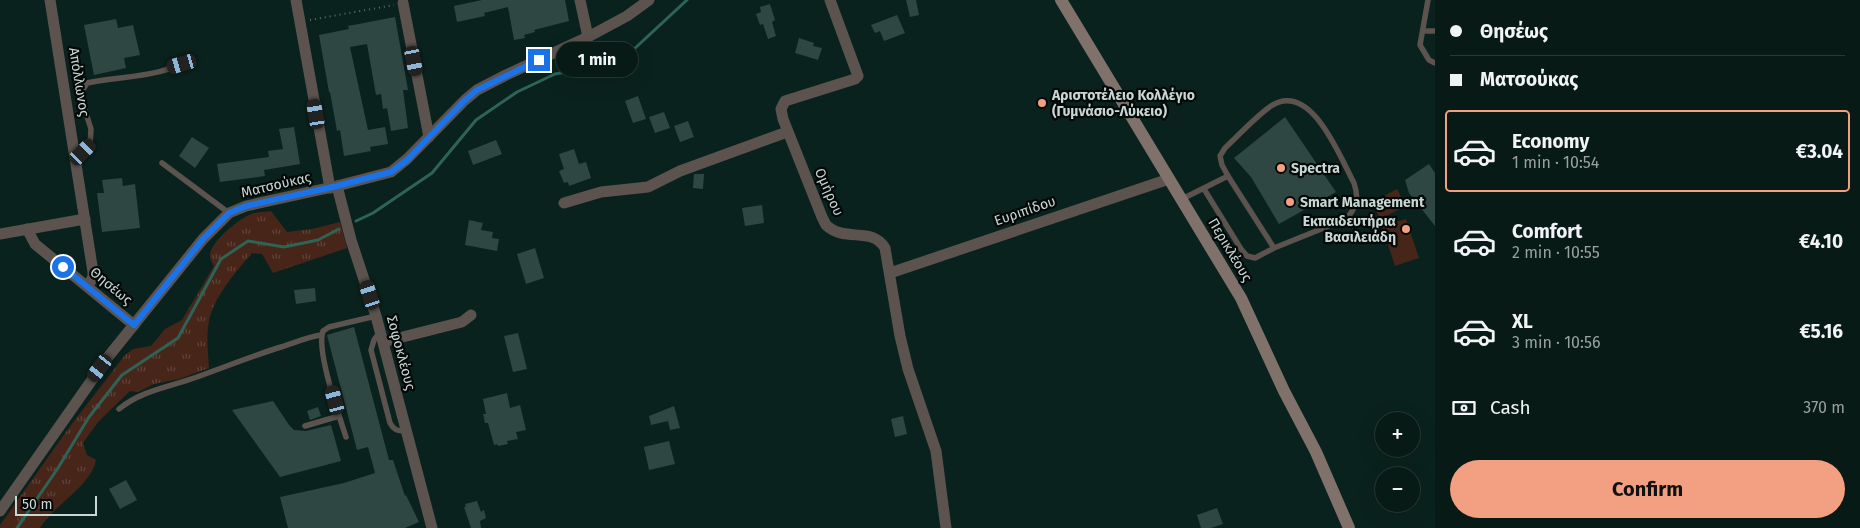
<!DOCTYPE html>
<html lang="en">
<head>
<meta charset="utf-8">
<style>
  body { margin:0; font-family:"Fira Sans",sans-serif; background:#11231f; color:#f1f3f6; height:100vh; display:flex; flex-direction:column; font-size:19px; white-space:nowrap }
  * { box-sizing:border-box; margin:0 }
  p { font-size:16px; color:#98a1a1 }
  .icon { flex:none; width:28px; height:28px; fill:none; stroke:currentColor; stroke-width:2; stroke-linecap:round; stroke-linejoin:round }
  .map { position:relative; flex:1; overflow:hidden }
  .sheet { display:flex; flex-direction:column; background:#081a16; width:425px }
  .sheet>* { flex:none }
  .hud { display:grid; align-content:center; height:110px; padding:0 15px; background:#081a16 }
  .fabs { position:absolute; left:1375px; top:412px; display:grid; gap:10px }
  .fabs a { display:grid; place-items:center; width:45px; height:45px; border-radius:50%; background:#081a16; box-shadow:0 5px 20px #0002,0 0 0 1px #293835; font-size:25px }
  .scale { position:absolute; left:15px; bottom:12px; width:82px; box-sizing:border-box; padding-left:5px; border:2px solid #c9d7d3; border-top:0; font-size:14px; line-height:18px; white-space:nowrap; color:#c9d7d3; -webkit-text-stroke:4px #020908; paint-order:stroke }
  .end { position:absolute; width:22px; height:22px; margin:-11px; border:6px solid #1a73e8; background:#fff; box-shadow:0 0 0 2px #fff }
  .from { border-radius:50% }
  .bubble { position:absolute; height:35px; border-radius:18px; background:#081a16; box-shadow:0 5px 20px #0002,0 0 0 1px #293835; font-size:16px; font-weight:700; line-height:35px; text-align:center }
  .car { position:absolute; width:15px; height:30px; margin:-15px -8px; border-radius:6px; box-shadow:0 0 4px 1px #0007; background:linear-gradient(#222 24%,#8ab4d8 0 40%,#222 0 76%,#8ab4d8 0 86%,#222 0) }
  .hud b { display:flex; align-items:center; gap:18px; height:48px; font-size:19px }
  .hud b+b { border-top:1px solid #293835 }
  .hud i { width:12px; height:12px; background:#f1f3f6 }
  ul { padding:0; list-style:none }
  li { display:flex; align-items:center; gap:15px; height:82px; margin:0 10px 8px; padding:0 5px; border:2px solid transparent; border-radius:5px }
  li div { flex:1 }
  li b { display:block; font-size:19px }
  li em { font-style:normal; font-weight:700 }
  li.on { border-color:#f3a082 }
  li>.icon { width:45px; height:45px; stroke-width:1.5 }
  .pay { display:flex; align-items:center; gap:12px; height:55px; padding:0 15px; font-size:19px }
  .pay p { margin-inline-start:auto }
  .button { display:flex; gap:10px; margin-top:auto; padding:10px 15px }
  .button a { flex:1; height:58px; border-radius:30px; background:#f3a082; color:#111; font-size:20px; font-weight:700; line-height:58px; text-align:center }
  main { display:flex; flex:1; min-height:0 }
  .map>svg:first-child { display:block }
  .grass { fill:url(#grass-tufts) }
  .pitch { fill:#472519 }
  .lines { fill:none; stroke-linecap:round; stroke-linejoin:round }
  .stream { stroke:#2e6358; stroke-width:3 }
  .building { fill:#2e4742 }
  .path { stroke:#5b6f6a; stroke-width:2; stroke-dasharray:1 4; stroke-linecap:butt }
  .lane { stroke:#5c534f; stroke-width:5.5 }
  .street { stroke:#5c534f; stroke-width:11 }
  .secondary { stroke:#80716b; stroke-width:12 }
  .route { stroke:#1a73e8; stroke-width:6 }
  .poi-dot { fill:#f3a082; stroke:#020908; stroke-width:2 }
  .labels { text-anchor:middle; dominant-baseline:central; stroke-width:4.5; stroke-linejoin:round; paint-order:stroke }
  .street-label { font-size:14px; fill:#c9d7d3; stroke:#020908 }
  .poi-label { font-size:14px; font-weight:bold; fill:#c9d7d3; stroke:#020908; text-anchor:start }
</style>
</head>
<body>
<main>
<div class="map">
<svg width="1435" height="528" viewBox="0 0 1435 528">
  <defs>
    <pattern id="grass-tufts" width="24" height="20" patternUnits="userSpaceOnUse" patternTransform="scale(1.25)"><rect width="24" height="20" fill="#472519"/><path d="M3 7l-1-3M5 7V3M7 7l1-3M15 17l-1-3M17 17v-4M19 17l1-3" fill="none" stroke="#60443a"/></pattern>
  </defs>
  <rect width="100%" height="100%" fill="#0a221d"/>
  <path class="grass" d="M 271,211 L 287,232 L 312,229 L 340,222 L 347,248 L 273,273 L 262,254 L 252,253 C 236,272 214,296 209,321 C 206,336 208,353 209,368 L 179,379 L 154,384 L 138,392 L 130,391 L 98,422 L 83,443 L 87,455 L 96,460 C 91,486 55,504 40,528 L 0,528 L 0,525 L 68,429 L 125,355 L 133,349 L 151,346 L 165,329 L 182,320 L 214,266 C 212,263 210,259 210,255 C 211,241 239,219 251,214 C 257,212 265,212 271,211 Z"/>
  <g class="pitch">
    <polygon points="1397,189 1406,206 1380,219 1372,202"/>
    <polygon points="1406,219 1419,258 1395,266 1382,226"/>
  </g>
  <g class="lines">
    <g class="stream">
      <polyline points="356,221 373,213 432,173 476,120 517,92 555,74 619,63 687,0"/>
      <polyline points="17,528 58,468 89,417 122,375 178,338 221,259 248,241 284,247 318,240 339,229"/>
    </g>
  </g>
  <g class="building">
    <polygon points="482,0 565,0 569,21 534,30 535,32 524,35 525,38 514,40 508,7 484,13 485,16 457,22 454,6"/>
    <polygon points="906,0 916,0 919,15 910,17"/>
    <polygon points="770,4 775,20 772,22 776,36 768,39 763,24 760,25 756,14 761,12 760,7"/>
    <polygon points="897,15 905,33 884,41 880,31 875,33 871,25"/>
    <polygon points="395,17 408,90 403,90 408,128 391,131 387,108 383,109 381,94 376,95 367,44 350,47 368,130 385,127 388,144 370,147 371,151 344,156 340,130 337,131 330,92 329,92 319,35 349,29 348,26"/>
    <polygon points="116,19 118,28 133,25 140,55 124,58 126,68 94,75 84,25"/>
    <polygon points="799,38 814,43 813,46 822,48 818,60 795,53"/>
    <polygon points="638,96 646,119 633,123 625,101"/>
    <polygon points="664,112 670,128 655,133 649,117"/>
    <polygon points="1285,117 1336,192 1279,224 1251,177 1234,158"/>
    <polygon points="688,121 694,137 680,142 674,126"/>
    <polygon points="294,127 300,164 264,170 265,176 220,182 217,164 269,157 268,151 283,149 279,129"/>
    <polygon points="192,137 209,148 195,168 179,156"/>
    <polygon points="496,140 502,154 473,165 468,151"/>
    <polygon points="574,149 579,164 586,162 591,178 569,186 568,182 564,183 559,171 564,169 559,154"/>
    <polygon points="1429,164 1435,173 1435,226 1409,193 1405,180"/>
    <polygon points="694,174 704,174 703,189 693,188"/>
    <polygon points="122,178 123,186 135,184 140,228 102,232 97,193 104,193 102,180"/>
    <polygon points="762,205 764,223 745,226 742,208"/>
    <polygon points="469,220 483,223 481,230 493,232 492,238 499,239 497,251 465,245"/>
    <polygon points="535,248 544,278 526,284 517,254"/>
    <polygon points="315,288 316,301 296,304 294,290"/>
    <polygon points="354,327 389,460 393,460 405,496 406,495 419,522 405,528 288,528 280,497 344,483 375,473 368,447 357,450 327,335"/>
    <polygon points="518,333 527,369 513,372 504,336"/>
    <polygon points="507,393 510,408 520,405 526,430 516,432 518,439 507,441 508,444 498,446 497,444 494,445 488,423 485,423 483,414 486,414 483,399"/>
    <polygon points="273,401 289,425 294,430 306,431 331,425 341,461 280,477 232,410"/>
    <polygon points="674,406 680,428 670,430 668,421 651,425 649,416"/>
    <polygon points="318,407 321,416 310,420 307,411"/>
    <polygon points="903,416 907,434 895,437 891,419"/>
    <polygon points="669,441 675,464 649,470 644,447"/>
    <polygon points="126,480 137,500 120,509 109,489"/>
    <polygon points="477,501 481,512 484,510 486,518 480,521 481,528 471,528 464,507 466,507 465,504"/>
    <polygon points="1217,508 1223,524 1211,528 1201,528 1197,515"/>
  </g>
  <g class="lines">
    <polyline class="path" points="310,20 394,5"/>
    <g class="lane">
      <polyline points="1428,0 1420,45 1429,60 1435,63"/>
      <polyline points="1423,31 1435,31"/>
      <path d="M 76,159 L 90,145 L 91,129 L 84,107 L 82,91 L 87,83 C 116,76 169,78 189,57"/>
      <polyline points="162,163 229,213"/>
      <path d="M 1204,189 L 1241,249 L 1247,256 L 1255,258 L 1274,248 L 1346,219 C 1357,207 1359,198 1354,183 C 1340,157 1311,80 1271,106 C 1256,116 1239,135 1225,148 L 1220,156 L 1222,165 L 1228,176 L 1274,248"/>
      <polyline points="1182,199 1228,176"/>
      <path d="M 380,332 L 374,340 L 371,350 L 390,423 C 394,430 397,431 406,431"/>
      <path d="M 119,409 C 142,390 170,387 197,377 C 225,367 252,356 281,347 C 294,343 307,337 321,335"/>
      <polyline points="305,426 339,416"/>
      <path d="M 346,437 C 339,415 316,351 323,331 L 329,327 L 376,316"/>
    </g>
    <g class="street">
      <polyline points="50,0 93,272 93,277 88,286"/>
      <polyline points="296,0 330,188"/>
      <polyline points="580,0 588,37"/>
      <path d="M 830,0 L 858,76 L 855,79 L 785,101 L 781,109 L 783,119 L 822,217 L 826,225 C 845,243 872,226 885,248 L 900,336 L 908,369 L 936,451 L 946,528"/>
      <polyline points="403,3 429,137"/>
      <polyline points="337,186 351,240 376,316 432,528"/>
      <polyline points="564,203 601,192 648,187 680,171 787,132"/>
      <polyline points="27,229 35,244 134,325"/>
      <polyline points="0,234 85,219"/>
      <polyline points="890,273 1169,179"/>
      <polyline points="383,342 462,322 471,315"/>
      <polyline points="0,511 108,357 203,239 229,213 246,206 337,186 391,172 407,159 465,100 477,90 506,75 588,37 627,16 649,0"/>
    </g>
    <polyline class="secondary" points="1061,0 1241,298 1284,391 1316,452 1349,528"/>
  </g>
  <g class="lines">
    <polyline class="route" points="63,267 134,325 203,239 229,213 246,206 337,186 391,172 407,160 465,100 477,90 539,60"/>
  </g>
  <g class="poi-dot">
    <circle cx="1042" cy="103" r="5"/>
    <circle cx="1281" cy="168" r="5"/>
    <circle cx="1290" cy="202" r="5"/>
    <circle cx="1406" cy="229" r="5"/>
  </g>
  <g class="labels">
    <g class="street-label">
      <text transform="translate(79 82) rotate(81)">Απόλλωνος</text>
      <text transform="translate(276 185) rotate(-13)">Ματσούκας</text>
      <text transform="translate(829 192) rotate(66)">Ομήρου</text>
      <text transform="translate(1025 211) rotate(-19)">Ευριπίδου</text>
      <text transform="translate(1230 250) rotate(59)">Περικλέους</text>
      <text transform="translate(111 286) rotate(40)">Θησέως</text>
      <text transform="translate(401 353) rotate(75)">Σοφοκλέους</text>
    </g>
    <g class="poi-label">
      <text x="1052" y="95">Αριστοτέλειο Κολλέγιο<tspan x="1052" dy="16">(Γυμνάσιο-Λύκειο)</tspan></text>
      <text x="1291" y="168">Spectra</text>
      <text x="1300" y="202">Smart Management</text>
      <text x="1396" y="221" text-anchor="end">Εκπαιδευτήρια<tspan x="1396" dy="16">Βασιλειάδη</tspan></text>
    </g>
  </g>
</svg>
<div class="fabs">
<a>+</a>
<a>−</a>
</div>
<div class="scale">50 m</div>
<i class="end from" style="left:63px;top:267px"></i>
<i class="end" style="left:539px;top:60px"></i>
<div class="bubble" style="left:556px;top:42px;width:82px">1 min</div>
<i class="car" style="left:414px;top:61px;rotate:169deg"></i>
<i class="car" style="left:182px;top:64px;rotate:254deg"></i>
<i class="car" style="left:316px;top:114px;rotate:350deg"></i>
<i class="car" style="left:83px;top:152px;rotate:45deg"></i>
<i class="car" style="left:370px;top:295px;rotate:342deg"></i>
<i class="car" style="left:100px;top:368px;rotate:217deg"></i>
<i class="car" style="left:335px;top:400px;rotate:345deg"></i>
</div>
<section class="sheet">
<div class="hud">
<b><i class="from"></i>Θησέως</b>
<b><i></i>Ματσούκας</b>
</div>
<ul>
<li class="on"><svg class="icon" aria-label="car" viewBox="0 0 24 24"><path d="M5 17H2v-5l4-1 3-4h7l3 4 3 1v5h-3M9 17h6M6 11h13"/><circle cx="7" cy="17" r="2"/><circle cx="17" cy="17" r="2"/></svg><div><b>Economy</b><p>1 min · 10:54</p></div><em>€3.04</em></li>
<li><svg class="icon" aria-label="car" viewBox="0 0 24 24"><path d="M5 17H2v-5l4-1 3-4h7l3 4 3 1v5h-3M9 17h6M6 11h13"/><circle cx="7" cy="17" r="2"/><circle cx="17" cy="17" r="2"/></svg><div><b>Comfort</b><p>2 min · 10:55</p></div><em>€4.10</em></li>
<li><svg class="icon" aria-label="car" viewBox="0 0 24 24"><path d="M5 17H2v-5l4-1 3-4h7l3 4 3 1v5h-3M9 17h6M6 11h13"/><circle cx="7" cy="17" r="2"/><circle cx="17" cy="17" r="2"/></svg><div><b>XL</b><p>3 min · 10:56</p></div><em>€5.16</em></li>
</ul>
<div class="pay"><svg class="icon" aria-label="cash" viewBox="0 0 24 24"><path d="M3 7h18v10H3z"/><circle cx="12" cy="12" r="2"/></svg>Cash<p>370 m</p></div>
<div class="button"><a>Confirm</a></div>
</section>
</main>
</body>
</html>
